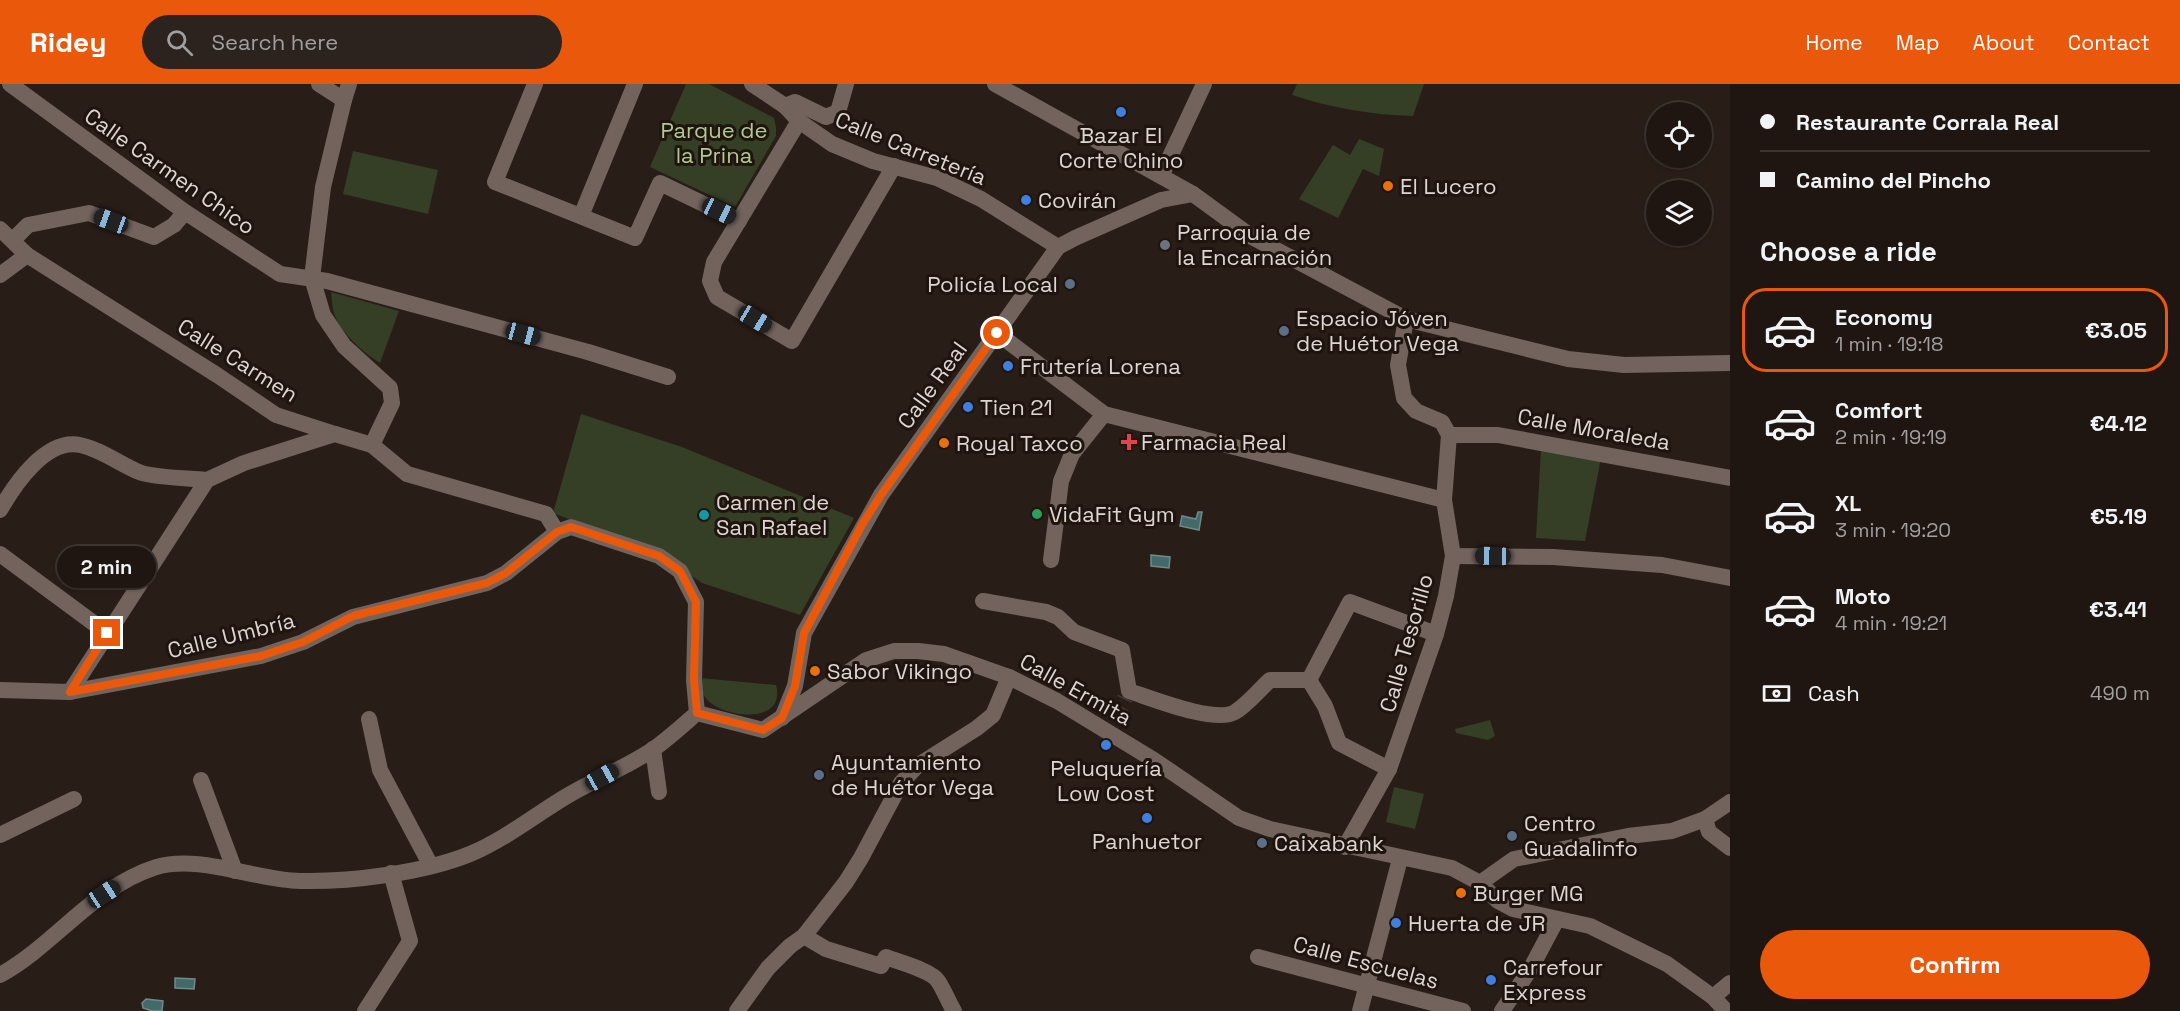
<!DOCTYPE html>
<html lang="en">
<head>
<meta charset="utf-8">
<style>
  body { margin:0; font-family:"Space Grotesk",sans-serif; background:#2c231f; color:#f1f3f6; height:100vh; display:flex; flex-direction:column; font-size:22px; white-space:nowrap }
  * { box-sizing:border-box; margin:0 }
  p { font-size:20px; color:#a19f9f }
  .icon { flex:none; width:33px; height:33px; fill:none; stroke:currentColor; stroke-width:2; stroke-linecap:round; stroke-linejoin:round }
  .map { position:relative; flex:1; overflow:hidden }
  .side { display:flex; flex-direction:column; background:#1f1611; width:450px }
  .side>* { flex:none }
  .banner { display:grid; align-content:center; height:132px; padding:0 30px; background:#1f1611 }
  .buttons { position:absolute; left:1646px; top:18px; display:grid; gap:12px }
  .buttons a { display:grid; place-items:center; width:66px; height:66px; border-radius:50%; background:#1f1611; box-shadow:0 2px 4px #0004,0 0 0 2px #3c3531; font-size:30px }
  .end { position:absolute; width:27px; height:27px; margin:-14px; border:8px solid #ea580c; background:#fff; box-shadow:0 0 0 3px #fff }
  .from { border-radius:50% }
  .bubble { position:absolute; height:42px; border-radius:21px; background:#1f1611; box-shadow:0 2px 4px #0004,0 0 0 2px #3c3531; font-size:20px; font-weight:600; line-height:42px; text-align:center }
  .car { position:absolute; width:18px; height:36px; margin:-18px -9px; border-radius:8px; box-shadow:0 0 4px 2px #0007; background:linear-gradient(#222 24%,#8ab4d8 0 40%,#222 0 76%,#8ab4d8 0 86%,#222 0) }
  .banner b { display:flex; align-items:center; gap:21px; height:57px; font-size:22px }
  .banner b+b { border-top:2px solid #3c3531 }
  .banner i { width:15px; height:15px; background:#f1f3f6 }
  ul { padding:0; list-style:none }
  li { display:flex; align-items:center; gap:18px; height:84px; margin:0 12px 9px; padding:0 18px; border:3px solid transparent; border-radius:24px }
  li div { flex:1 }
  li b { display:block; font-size:22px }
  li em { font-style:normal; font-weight:600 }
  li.selected { border-color:#ea580c }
  li>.icon { width:54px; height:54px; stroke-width:1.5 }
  h2 { padding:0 30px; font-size:27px; line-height:72px }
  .pay { display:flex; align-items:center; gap:15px; height:66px; padding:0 30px; font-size:22px }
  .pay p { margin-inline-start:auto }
  .button { display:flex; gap:12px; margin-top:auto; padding:12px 30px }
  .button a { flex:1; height:69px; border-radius:36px; background:#ea580c; color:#fff; font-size:24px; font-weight:600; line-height:69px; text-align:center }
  header { display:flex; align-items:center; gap:36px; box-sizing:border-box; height:84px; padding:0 30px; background:#ea580c; color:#fff }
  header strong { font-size:28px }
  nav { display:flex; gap:33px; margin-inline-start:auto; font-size:21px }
  .search { width:420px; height:54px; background:#2c231f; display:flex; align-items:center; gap:15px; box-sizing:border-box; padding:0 21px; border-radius:33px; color:#a19f9f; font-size:22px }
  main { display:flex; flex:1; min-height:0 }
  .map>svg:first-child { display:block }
  .green { fill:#343f26 }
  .water { fill:#426a6a; stroke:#718a89; stroke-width:1.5 }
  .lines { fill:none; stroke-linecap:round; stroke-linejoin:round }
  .minor-tunnel { stroke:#443933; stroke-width:16; stroke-dasharray:16 8; stroke-linecap:butt }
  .minor { stroke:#72645d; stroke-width:16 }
  .tertiary { stroke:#72645d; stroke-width:16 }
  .route { stroke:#ea580c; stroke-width:8 }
  .shop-dot { fill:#3f7fe0; stroke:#1f140e; stroke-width:2 }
  .food-dot { fill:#e8710a; stroke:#1f140e; stroke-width:2 }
  .worship-dot { fill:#6b7280; stroke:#1f140e; stroke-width:2 }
  .service-dot { fill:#5c6f8a; stroke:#1f140e; stroke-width:2 }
  .health-dot { fill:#e0444e; stroke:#1f140e; stroke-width:2 }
  .leisure-dot { fill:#2e9e5b; stroke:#1f140e; stroke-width:2 }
  .culture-dot { fill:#0f9aa8; stroke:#1f140e; stroke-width:2 }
  .labels { text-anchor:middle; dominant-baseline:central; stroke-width:6; stroke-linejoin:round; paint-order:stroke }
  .park-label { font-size:22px; fill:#b0c995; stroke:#1f140e }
  .poi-label { font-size:22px; fill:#ded6d2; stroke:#1f140e; text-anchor:start }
  .street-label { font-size:22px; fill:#ded6d2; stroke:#1f140e }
</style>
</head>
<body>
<header>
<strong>Ridey</strong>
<div class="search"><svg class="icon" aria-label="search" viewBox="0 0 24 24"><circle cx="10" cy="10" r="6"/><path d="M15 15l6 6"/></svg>Search here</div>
<nav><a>Home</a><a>Map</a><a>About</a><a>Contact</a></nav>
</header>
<main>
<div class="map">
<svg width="1730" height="927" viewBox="0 0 1730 927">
  <rect width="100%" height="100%" fill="#291d17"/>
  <g class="green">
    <polygon points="686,0 709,0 774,34 776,43 776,52 735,123 650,83"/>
    <path d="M 1297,0 L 1424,0 L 1413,32 C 1372,31 1331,24 1292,11 Z"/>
    <polygon points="1359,55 1384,65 1379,92 1363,85 1338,134 1299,115 1333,61 1350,71"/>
    <polygon points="353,67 438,86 428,130 343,110"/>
    <path d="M 331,208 L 399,227 L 380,279 C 364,269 342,250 335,232 C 332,225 332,215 331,208 Z"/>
    <polygon points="581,330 682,363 854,434 800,531 702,499 661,471 553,429"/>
    <polygon points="1541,365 1601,374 1585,457 1536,454"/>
    <path d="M 700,594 L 776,601 C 787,643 719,634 705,613 C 701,608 701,601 700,594 Z"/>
    <polygon points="1490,636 1495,652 1488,656 1456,649 1455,645"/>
    <polygon points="1394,703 1424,710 1415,745 1386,738"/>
  </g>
  <g class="water">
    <polygon points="1198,428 1202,428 1199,446 1180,442 1182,432 1196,435"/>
    <polygon points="1151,471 1170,473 1169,484 1151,482"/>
    <polygon points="175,894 195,895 194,905 175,904"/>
    <polygon points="146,915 163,917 162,927 152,927 143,924 142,919"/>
  </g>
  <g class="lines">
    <polyline class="minor-tunnel" points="1114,637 1125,614"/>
    <g class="minor">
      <polyline points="10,0 185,128 280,190 327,197 588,268 668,293"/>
      <polyline points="319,0 344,16"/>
      <polyline points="535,0 495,98 635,154 660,99 739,137"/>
      <polyline points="785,22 795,18 826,33 838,28 846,0"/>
      <polyline points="799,37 714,178 710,197 717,213 792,257 894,82"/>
      <polyline points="1161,92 1204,0"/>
      <polyline points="581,132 635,0"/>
      <polyline points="0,145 27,171 217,291 276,331 335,350"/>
      <polyline points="13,156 28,141 89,129 154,153 174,141 185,128"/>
      <polyline points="0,191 27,171"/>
      <polyline points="997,249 1104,330 1444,416"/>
      <polyline points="1449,351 1498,351 1730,394"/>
      <polyline points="0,470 107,549"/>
      <polyline points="1453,472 1553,473 1662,481 1730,494"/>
      <polyline points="1051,476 1061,397 1072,370 1104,330"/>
      <path d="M 983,517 L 1046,528 L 1058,533 L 1074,548 L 1122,566 L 1129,607 C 1151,614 1215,640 1235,628 C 1247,621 1259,606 1270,596 L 1309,596 L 1325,622 L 1339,659 L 1389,685"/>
      <polyline points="1309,596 1350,518 1436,550"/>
      <polyline points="369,635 380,686 431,782"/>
      <polyline points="653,665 659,708"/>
      <polyline points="201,696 235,787"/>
      <polyline points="1705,735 1709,748 1730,764"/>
      <polyline points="0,751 74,715"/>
      <polyline points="1480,799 1514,775 1628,752 1672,747 1705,735 1730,718"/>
      <path d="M 804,852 L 826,865 L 881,882 L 886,873 C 898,878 931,886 938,897 C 944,906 948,917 954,927"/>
      <polyline points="1258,873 1463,927"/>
      <polyline points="1713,913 1730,899"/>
      <polyline points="365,927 410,857 391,789"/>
      <polyline points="737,927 768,884 790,862 804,852 846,798 861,774 901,699 917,682 977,644 993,631 1009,593"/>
      <polyline points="1360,927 1400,775"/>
    </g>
    <g class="tertiary">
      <polyline points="349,0 344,16 323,103 312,194 323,231 344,262 390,304 392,319 372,361"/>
      <polyline points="752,0 785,22 799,37 832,60 873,77 937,94 981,115 1058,163"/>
      <polyline points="995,0 1193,110 1252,153 1406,235 1568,275 1624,281 1730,279"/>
      <path d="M 0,426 C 15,400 46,354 80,361 C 100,365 120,380 139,388 C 154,394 189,394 207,396"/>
      <polyline points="0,606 70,608 261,572 303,558 353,533 487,499 506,489 557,448 571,443 659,472 680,487 696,518 694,596 697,629"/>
      <polyline points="70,608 207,396 244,379 335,350 372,361 407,390 546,430 557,448"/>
      <polyline points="697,629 763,646 866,576 894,567 918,567 944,570 1009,593 1057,617 1154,676 1239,734 1270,745 1452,784 1480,799 1498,817 1513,825 1590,842 1667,880 1713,913 1726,927"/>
      <polyline points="782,634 795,602 804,549 881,411 1058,163 1075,154 1161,116 1193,110"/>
      <polyline points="1345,763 1389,685 1436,550 1446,512 1453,472 1444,416 1449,351 1442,338 1416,327 1404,314 1398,281 1406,235"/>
      <path d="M 0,891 C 56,860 93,803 156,783 C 200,770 254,796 300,797 C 351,798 423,789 470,770 C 504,756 535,731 567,712 C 595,695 628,683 655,664 C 670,653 683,641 697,629"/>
      <polyline points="1502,927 1531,884 1557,835"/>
    </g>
  </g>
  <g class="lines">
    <polyline class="route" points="107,549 70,608 261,572 303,558 353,532 487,499 506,489 557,448 571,443 659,472 680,487 696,518 694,596 697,629 763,646 782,634 795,602 804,549 863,439 881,411 997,249"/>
  </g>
  <g class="shop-dot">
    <circle cx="1121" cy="28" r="6"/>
    <circle cx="1026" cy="116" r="6"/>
    <circle cx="1008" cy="282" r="6"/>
    <circle cx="968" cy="323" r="6"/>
    <circle cx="1106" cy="661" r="6"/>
    <circle cx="1147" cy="734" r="6"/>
    <circle cx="1396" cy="839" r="6"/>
    <circle cx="1491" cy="896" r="6"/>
  </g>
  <g class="food-dot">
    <circle cx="1388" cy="102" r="6"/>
    <circle cx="944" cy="359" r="6"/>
    <circle cx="815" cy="587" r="6"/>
    <circle cx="1461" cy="809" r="6"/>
  </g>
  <circle class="worship-dot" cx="1165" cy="161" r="6"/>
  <g class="service-dot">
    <circle cx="1070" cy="200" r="6"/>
    <circle cx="1284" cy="247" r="6"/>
    <circle cx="819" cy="691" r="6"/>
    <circle cx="1512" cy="752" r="6"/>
    <circle cx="1262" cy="759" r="6"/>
  </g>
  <path class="health-dot" d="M1126 349h6v6h6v6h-6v6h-6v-6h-6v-6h6z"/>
  <circle class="leisure-dot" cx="1037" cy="430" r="6"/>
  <circle class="culture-dot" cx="704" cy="431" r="6"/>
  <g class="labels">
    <g class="park-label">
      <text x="714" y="46">Parque de<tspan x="714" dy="25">la Prina</tspan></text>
    </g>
    <g class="poi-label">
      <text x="1121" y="51" text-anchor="middle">Bazar El<tspan x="1121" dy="25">Corte Chino</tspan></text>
      <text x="1400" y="102">El Lucero</text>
      <text x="1038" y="116">Covirán</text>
      <text x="1177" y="148">Parroquia de<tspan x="1177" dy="25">la Encarnación</tspan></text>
      <text x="1058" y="200" text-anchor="end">Policía Local</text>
      <text x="1296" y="234">Espacio Jóven<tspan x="1296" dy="25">de Huétor Vega</tspan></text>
      <text x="1020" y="282">Frutería Lorena</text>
      <text x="980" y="323">Tien 21</text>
      <text x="1141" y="358">Farmacia Real</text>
      <text x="956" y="359">Royal Taxco</text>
      <text x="716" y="418">Carmen de<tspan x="716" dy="25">San Rafael</tspan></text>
      <text x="1049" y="430">VidaFit Gym</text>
      <text x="827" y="587">Sabor Vikingo</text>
      <text x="831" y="678">Ayuntamiento<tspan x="831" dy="25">de Huétor Vega</tspan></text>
      <text x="1106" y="684" text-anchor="middle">Peluquería<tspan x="1106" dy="25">Low Cost</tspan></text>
      <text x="1524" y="739">Centro<tspan x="1524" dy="25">Guadalinfo</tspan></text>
      <text x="1147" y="757" text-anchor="middle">Panhuetor</text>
      <text x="1274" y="759">Caixabank</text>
      <text x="1473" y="809">Burger MG</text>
      <text x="1408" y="839">Huerta de JR</text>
      <text x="1503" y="883">Carrefour<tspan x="1503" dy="25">Express</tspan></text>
    </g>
    <g class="street-label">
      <text transform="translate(911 64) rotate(22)">Calle Carretería</text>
      <text transform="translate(170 87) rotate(35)">Calle Carmen Chico</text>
      <text transform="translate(238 276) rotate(32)">Calle Carmen</text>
      <text transform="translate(932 301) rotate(-54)">Calle Real</text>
      <text transform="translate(1594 345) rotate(10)">Calle Moraleda</text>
      <text transform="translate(231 551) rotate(-14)">Calle Umbría</text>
      <text transform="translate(1406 559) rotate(-74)">Calle Tesorillo</text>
      <text transform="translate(1076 605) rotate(29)">Calle Ermita</text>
      <text transform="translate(1366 878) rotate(15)">Calle Escuelas</text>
    </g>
  </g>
</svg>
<div class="buttons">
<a><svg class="icon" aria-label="locate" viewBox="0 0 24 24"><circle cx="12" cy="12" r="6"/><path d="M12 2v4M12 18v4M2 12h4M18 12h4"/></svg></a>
<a><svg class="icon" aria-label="layers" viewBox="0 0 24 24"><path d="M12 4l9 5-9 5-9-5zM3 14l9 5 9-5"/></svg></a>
</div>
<i class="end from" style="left:997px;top:249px"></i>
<i class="end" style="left:107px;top:549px"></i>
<div class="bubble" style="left:57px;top:462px;width:99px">2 min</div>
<i class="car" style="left:719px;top:127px;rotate:115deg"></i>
<i class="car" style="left:111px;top:137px;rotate:290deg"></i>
<i class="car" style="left:755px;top:235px;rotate:121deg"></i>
<i class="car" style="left:523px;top:250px;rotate:105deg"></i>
<i class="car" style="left:1493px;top:472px;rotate:271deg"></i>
<i class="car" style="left:602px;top:693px;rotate:61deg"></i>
<i class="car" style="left:104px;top:810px;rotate:57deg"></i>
</div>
<section class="side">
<div class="banner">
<b><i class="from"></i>Restaurante Corrala Real</b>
<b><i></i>Camino del Pincho</b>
</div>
<h2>Choose a ride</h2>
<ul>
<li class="selected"><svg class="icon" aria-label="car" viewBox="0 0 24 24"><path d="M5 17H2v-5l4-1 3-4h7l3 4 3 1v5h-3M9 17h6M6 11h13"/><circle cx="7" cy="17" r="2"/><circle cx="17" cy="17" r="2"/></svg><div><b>Economy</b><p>1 min · 19:18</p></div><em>€3.05</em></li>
<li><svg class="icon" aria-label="car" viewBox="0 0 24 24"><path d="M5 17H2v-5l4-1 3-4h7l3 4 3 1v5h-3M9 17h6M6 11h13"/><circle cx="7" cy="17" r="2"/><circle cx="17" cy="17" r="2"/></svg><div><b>Comfort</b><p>2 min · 19:19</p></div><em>€4.12</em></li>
<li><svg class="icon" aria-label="car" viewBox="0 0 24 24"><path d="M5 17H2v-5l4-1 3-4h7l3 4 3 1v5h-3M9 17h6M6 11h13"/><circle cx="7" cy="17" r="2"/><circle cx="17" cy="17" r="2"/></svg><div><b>XL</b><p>3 min · 19:20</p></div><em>€5.19</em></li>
<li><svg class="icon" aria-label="car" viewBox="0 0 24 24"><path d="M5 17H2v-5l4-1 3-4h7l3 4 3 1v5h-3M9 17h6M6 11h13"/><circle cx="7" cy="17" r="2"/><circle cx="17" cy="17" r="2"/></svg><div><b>Moto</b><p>4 min · 19:21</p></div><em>€3.41</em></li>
</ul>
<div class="pay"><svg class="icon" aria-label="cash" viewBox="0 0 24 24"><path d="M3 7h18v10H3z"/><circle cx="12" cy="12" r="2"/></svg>Cash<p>490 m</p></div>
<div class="button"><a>Confirm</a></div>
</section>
</main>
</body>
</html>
